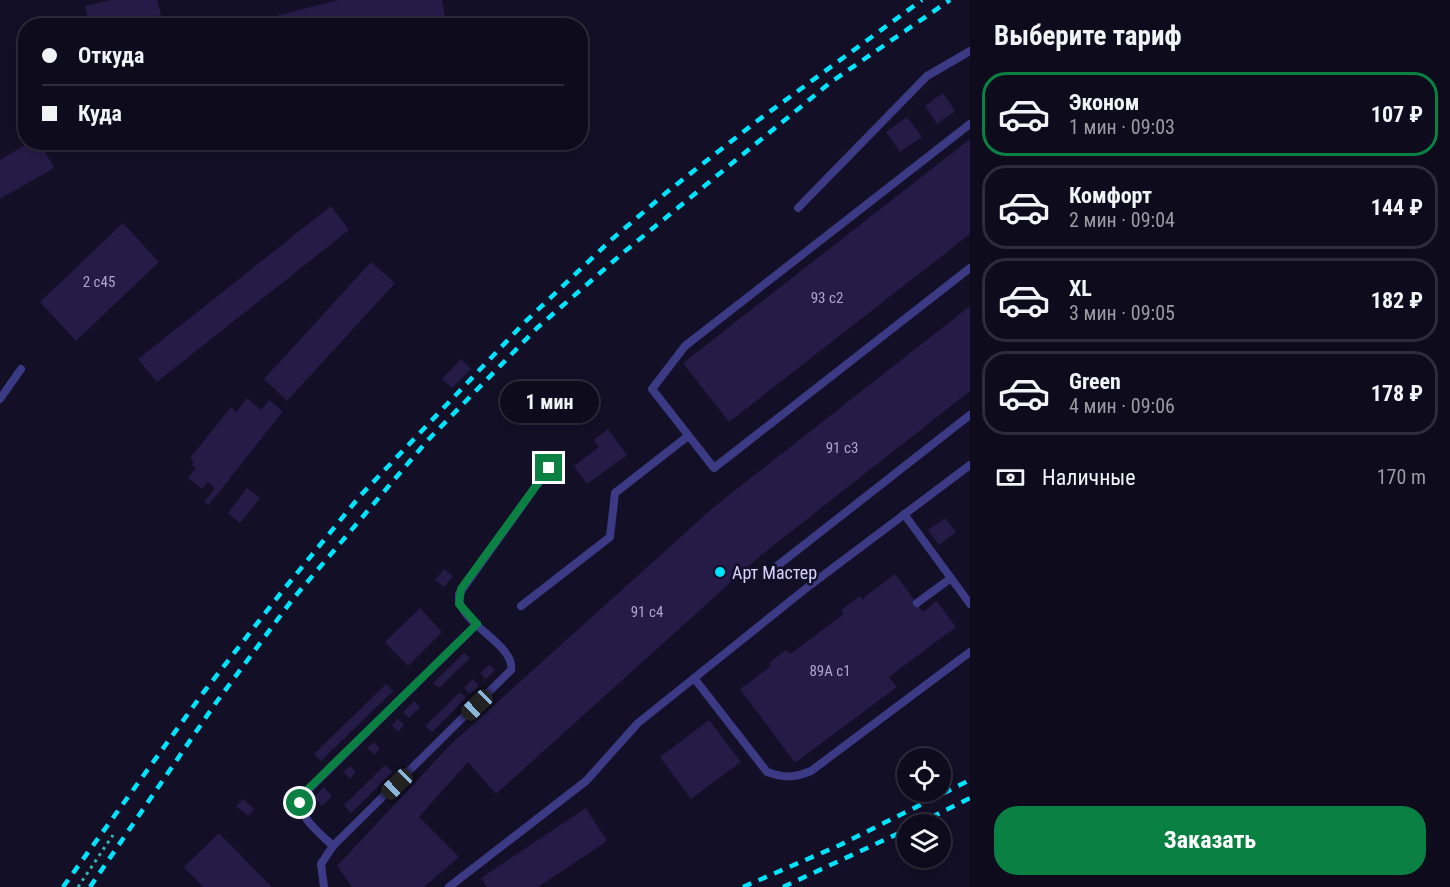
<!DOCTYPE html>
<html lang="ru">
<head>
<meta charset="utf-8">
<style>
  body { margin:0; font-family:"Roboto Condensed",sans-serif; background:#171425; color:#f1f3f6; height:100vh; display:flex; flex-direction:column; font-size:22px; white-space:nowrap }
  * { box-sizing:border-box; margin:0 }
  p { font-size:20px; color:#9b9ba3 }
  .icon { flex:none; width:33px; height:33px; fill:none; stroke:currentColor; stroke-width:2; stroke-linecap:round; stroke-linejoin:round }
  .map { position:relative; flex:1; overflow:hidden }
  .side { display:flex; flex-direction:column; background:#0e0b1c; width:480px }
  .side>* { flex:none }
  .top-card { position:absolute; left:18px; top:18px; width:570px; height:132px; border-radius:24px; box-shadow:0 3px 9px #0003,0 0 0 2px #2e2b3b; display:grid; align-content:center; height:132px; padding:0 24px; background:#0e0b1c }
  .tools { position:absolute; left:897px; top:748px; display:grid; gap:12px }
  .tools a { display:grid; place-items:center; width:54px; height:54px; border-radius:50%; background:#0e0b1c; box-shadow:0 3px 9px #0003,0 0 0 2px #2e2b3b; font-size:30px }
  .end { position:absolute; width:27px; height:27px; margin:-14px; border:8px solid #0b8043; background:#fff; box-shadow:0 0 0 3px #fff }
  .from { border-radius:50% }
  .bubble { position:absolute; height:42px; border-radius:21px; background:#0e0b1c; box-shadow:0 3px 9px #0003,0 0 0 2px #2e2b3b; font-size:20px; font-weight:700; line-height:42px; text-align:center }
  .car { position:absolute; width:18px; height:36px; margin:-18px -9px; border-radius:8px; box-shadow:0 0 4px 2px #0007; background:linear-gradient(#222 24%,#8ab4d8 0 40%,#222 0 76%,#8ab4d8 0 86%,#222 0) }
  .top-card b { display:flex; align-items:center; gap:21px; height:57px; font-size:22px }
  .top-card b+b { border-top:2px solid #2e2b3b }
  .top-card i { width:15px; height:15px; background:#f1f3f6 }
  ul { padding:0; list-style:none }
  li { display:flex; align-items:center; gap:18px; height:84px; margin:0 12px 9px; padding:0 12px; border:3px solid #2e2b3b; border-radius:24px }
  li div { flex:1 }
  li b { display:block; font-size:22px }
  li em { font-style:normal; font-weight:700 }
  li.current { border-color:#0b8043 }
  li>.icon { width:54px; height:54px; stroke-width:1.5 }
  h2 { padding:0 24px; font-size:27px; line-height:72px }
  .pay { display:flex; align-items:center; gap:15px; height:66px; padding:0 24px; font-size:22px }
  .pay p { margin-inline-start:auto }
  .primary-button { display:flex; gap:12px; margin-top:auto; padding:12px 24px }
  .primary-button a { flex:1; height:69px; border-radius:24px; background:#0b8043; color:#fff; font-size:24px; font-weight:700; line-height:69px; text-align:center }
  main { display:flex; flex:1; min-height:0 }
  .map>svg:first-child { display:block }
  .building { fill:#241b47 }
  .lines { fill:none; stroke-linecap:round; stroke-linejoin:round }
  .path { stroke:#2fb8b0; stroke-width:3; stroke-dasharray:3 4.5; stroke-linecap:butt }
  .service { stroke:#3d3a85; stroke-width:8 }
  .rail { stroke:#00e5ff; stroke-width:4.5; stroke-dasharray:9 8; stroke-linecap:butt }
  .route { stroke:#0b8043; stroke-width:8 }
  .poi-dot { fill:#00e5ff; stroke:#130f26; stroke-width:2 }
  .labels { text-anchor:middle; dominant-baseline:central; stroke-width:5; stroke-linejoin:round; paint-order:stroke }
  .number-label { font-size:15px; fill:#aca6d1 }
  .poi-label { font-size:18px; fill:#d9d4ff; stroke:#130f26; text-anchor:start }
</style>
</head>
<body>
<main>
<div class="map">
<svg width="970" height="887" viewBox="0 0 970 887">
  <rect width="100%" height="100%" fill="#130f26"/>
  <g class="building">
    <polygon points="111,0 157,0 162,19 136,26 90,26 85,6"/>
    <polygon points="338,0 442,0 447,26 237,26"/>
    <polygon points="943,93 955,111 937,124 925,106"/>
    <polygon points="907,117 922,137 900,152 886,132"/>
    <polygon points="970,139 970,234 729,422 683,363"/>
    <polygon points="30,142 40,142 54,168 0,199 0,160"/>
    <polygon points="331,206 349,230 157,382 138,359"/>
    <polygon points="123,223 159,262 76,341 40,302"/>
    <polygon points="371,262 395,283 287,401 264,379"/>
    <polygon points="970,306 970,391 760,556 496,794 468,762 419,817 459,857 424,887 352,887 337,866 451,744 715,506"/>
    <polygon points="461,359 471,369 452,388 442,379"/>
    <polygon points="247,398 261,410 269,400 283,411 209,505 204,502 215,488 208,482 202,489 188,478 196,468 191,465 194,462 190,458 231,407 236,412"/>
    <polygon points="608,429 627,455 587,484 574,466 599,447 594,440"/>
    <polygon points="247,488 260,498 240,523 228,513"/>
    <polygon points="945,518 956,532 939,545 928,530"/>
    <polygon points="444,569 453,576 444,587 435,580"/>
    <polygon points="895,574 923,612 937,601 956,627 889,677 897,687 795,763 740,689 771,666 769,663 786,650 790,654 844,614 841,610 860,596 862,599"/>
    <polygon points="420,608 442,632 408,666 385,642"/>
    <polygon points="464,653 470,658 439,688 433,683"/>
    <polygon points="489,665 495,670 486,679 480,673"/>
    <polygon points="473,679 479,686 470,694 464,688"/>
    <polygon points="386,684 393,691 321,761 314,754"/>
    <polygon points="460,692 466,698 432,732 425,726"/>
    <polygon points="414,701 420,707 409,718 403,712"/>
    <polygon points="398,719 404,725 398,732 392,725"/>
    <polygon points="709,720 741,762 691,799 660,757"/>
    <polygon points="374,742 380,749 374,755 367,748"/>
    <polygon points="385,765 393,772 351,813 344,805"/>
    <polygon points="350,766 356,772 350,779 343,772"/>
    <polygon points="324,787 332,796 322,806 314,797"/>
    <polygon points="243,799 254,809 248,816 236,806"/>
    <polygon points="586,808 607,841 538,887 487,887 481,878"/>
    <polygon points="219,833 254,869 272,887 203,887 184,867"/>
  </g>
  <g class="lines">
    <polyline class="path" points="78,887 113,835"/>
    <g class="service">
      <polyline points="970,124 685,346 652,389 714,468 970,268"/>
      <polyline points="798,208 927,76 970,51"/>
      <polyline points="0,399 21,369"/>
      <polyline points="904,514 970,604"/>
      <polyline points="777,566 970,415"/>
      <polyline points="917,603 951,578"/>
      <polyline points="521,606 610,537 615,493 688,436"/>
      <path d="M 694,678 L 767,772 C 784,778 794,778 811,771 L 970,652"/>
      <path d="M 333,846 C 320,833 296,817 302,796 L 477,624"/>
      <path d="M 324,887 L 321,864 L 333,846 L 511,670 C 516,644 455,622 459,594 L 549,468"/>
      <polyline points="449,887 586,781 638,723 809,586 970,465"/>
    </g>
    <g class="rail">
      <polyline points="916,825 970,798"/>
      <polyline points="63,887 203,693 280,594 360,496 525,322 611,240 667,192 757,121 922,0"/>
      <polyline points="90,887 215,704 292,600 427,441 537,328 624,252 831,82 950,0"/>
      <polyline points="743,887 840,845 970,780"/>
      <polyline points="783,887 908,829"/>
    </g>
  </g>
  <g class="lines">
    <polyline class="route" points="300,803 306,791 477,624 459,604 461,589 549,468"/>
  </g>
  <circle class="poi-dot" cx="720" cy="572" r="6"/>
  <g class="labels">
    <g class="number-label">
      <text x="99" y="282">2 с45</text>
      <text x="827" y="298">93 с2</text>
      <text x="842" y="448">91 с3</text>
      <text x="647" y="612">91 с4</text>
      <text x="830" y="671">89А с1</text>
    </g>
    <g class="poi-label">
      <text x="732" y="572">Арт Мастер</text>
    </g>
  </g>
</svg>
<div class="tools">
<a><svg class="icon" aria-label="locate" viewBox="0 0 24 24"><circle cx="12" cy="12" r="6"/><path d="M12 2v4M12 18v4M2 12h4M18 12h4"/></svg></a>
<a><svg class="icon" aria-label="layers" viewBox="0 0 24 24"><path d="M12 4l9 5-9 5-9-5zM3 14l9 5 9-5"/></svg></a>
</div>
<i class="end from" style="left:300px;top:803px"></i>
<i class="end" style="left:549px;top:468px"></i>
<div class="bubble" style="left:500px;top:381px;width:99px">1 мин</div>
<i class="car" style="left:477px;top:705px;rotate:226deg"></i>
<i class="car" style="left:397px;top:784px;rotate:226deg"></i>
<div class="top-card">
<b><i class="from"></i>Откуда</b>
<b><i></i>Куда</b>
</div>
</div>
<section class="side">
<h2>Выберите тариф</h2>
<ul>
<li class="current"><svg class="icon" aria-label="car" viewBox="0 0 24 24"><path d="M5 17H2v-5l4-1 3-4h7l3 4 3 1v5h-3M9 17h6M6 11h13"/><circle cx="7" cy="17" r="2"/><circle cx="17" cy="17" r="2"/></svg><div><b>Эконом</b><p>1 мин · 09:03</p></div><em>107 ₽</em></li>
<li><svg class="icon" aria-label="car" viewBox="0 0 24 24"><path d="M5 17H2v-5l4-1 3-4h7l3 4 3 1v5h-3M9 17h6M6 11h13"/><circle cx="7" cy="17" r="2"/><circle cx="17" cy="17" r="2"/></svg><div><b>Комфорт</b><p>2 мин · 09:04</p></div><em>144 ₽</em></li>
<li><svg class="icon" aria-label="car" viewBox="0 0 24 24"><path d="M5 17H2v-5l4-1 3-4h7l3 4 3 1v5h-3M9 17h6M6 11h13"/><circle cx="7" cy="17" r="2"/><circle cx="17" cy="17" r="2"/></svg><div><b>XL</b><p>3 мин · 09:05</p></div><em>182 ₽</em></li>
<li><svg class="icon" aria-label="car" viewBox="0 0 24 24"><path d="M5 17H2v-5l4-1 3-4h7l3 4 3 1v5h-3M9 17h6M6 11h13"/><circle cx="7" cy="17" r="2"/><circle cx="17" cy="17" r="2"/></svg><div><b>Green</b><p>4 мин · 09:06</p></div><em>178 ₽</em></li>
</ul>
<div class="pay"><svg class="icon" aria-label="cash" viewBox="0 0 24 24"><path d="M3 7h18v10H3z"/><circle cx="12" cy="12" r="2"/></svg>Наличные<p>170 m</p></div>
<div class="primary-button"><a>Заказать</a></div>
</section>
</main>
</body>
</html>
